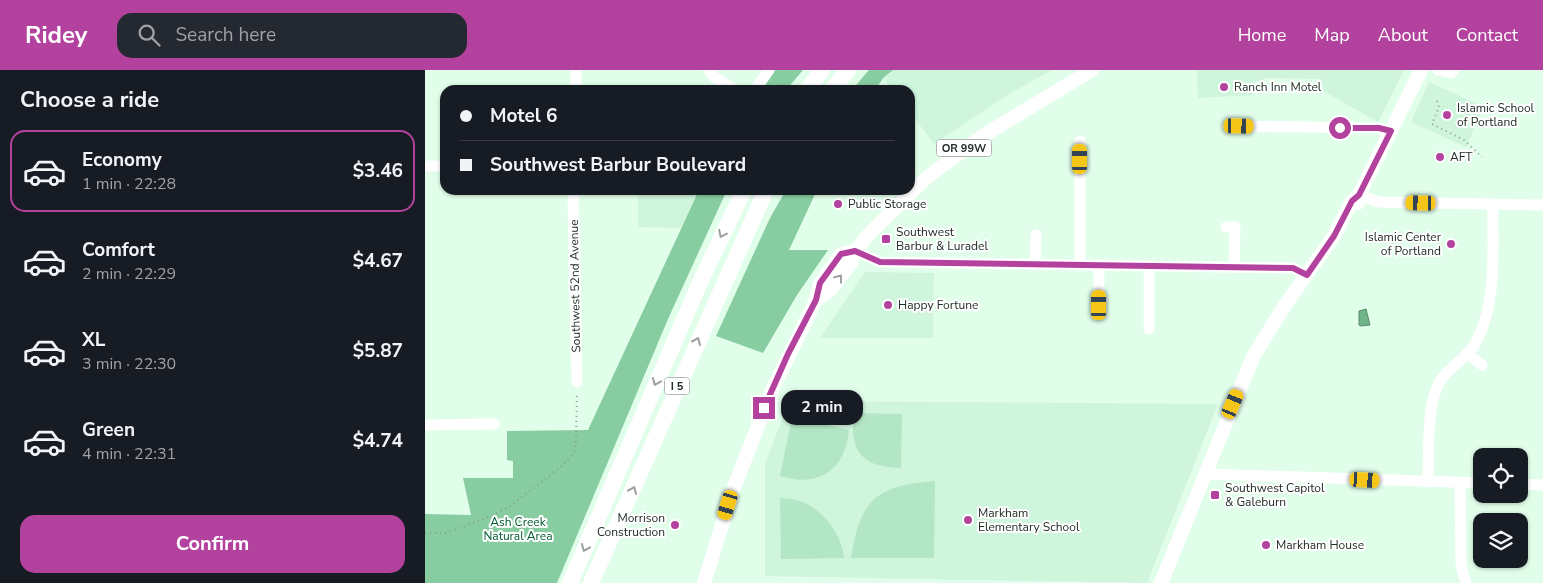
<!DOCTYPE html>
<html lang="en">
<head>
<meta charset="utf-8">
<style>
  body { margin:0; font-family:"Nunito Sans",sans-serif; background:#242831; color:#f1f3f6; height:100vh; display:flex; flex-direction:column; font-size:19px; white-space:nowrap }
  * { box-sizing:border-box; margin:0 }
  p { font-size:16px; color:#9ea1a6 }
  .icon { flex:none; width:28px; height:28px; fill:none; stroke:currentColor; stroke-width:2; stroke-linecap:round; stroke-linejoin:round }
  .map { position:relative; flex:1; overflow:hidden }
  .side { display:flex; flex-direction:column; background:#171b24; width:425px }
  .side>* { flex:none }
  .banner { position:absolute; left:15px; top:15px; width:475px; height:110px; border-radius:15px; box-shadow:0 1px 4px #0004; display:grid; align-content:center; height:110px; padding:0 20px; background:#171b24 }
  .buttons { position:absolute; left:1048px; top:378px; display:grid; gap:10px }
  .buttons a { display:grid; place-items:center; width:55px; height:55px; border-radius:10px; background:#171b24; box-shadow:0 1px 4px #0004; font-size:25px }
  .end { position:absolute; width:22px; height:22px; margin:-11px; border:6px solid #b3429e; background:#fff; box-shadow:0 0 0 2px #fff }
  .from { border-radius:50% }
  .bubble { position:absolute; height:35px; border-radius:15px; background:#171b24; box-shadow:0 1px 4px #0004; font-size:16px; font-weight:700; line-height:35px; text-align:center }
  .car { position:absolute; width:15px; height:30px; margin:-15px -8px; border-radius:6px; box-shadow:0 0 4px 1px #0007; background:linear-gradient(#f5c518 24%,#345 0 40%,#f5c518 0 76%,#345 0 86%,#f5c518 0) }
  .banner b { display:flex; align-items:center; gap:18px; height:48px; font-size:19px }
  .banner b+b { border-top:1px solid #363941 }
  .banner i { width:12px; height:12px; background:#f1f3f6 }
  ul { padding:0; list-style:none }
  li { display:flex; align-items:center; gap:15px; height:82px; margin:0 10px 8px; padding:0 10px; border:2px solid transparent; border-radius:15px }
  li div { flex:1 }
  li b { display:block; font-size:19px }
  li em { font-style:normal; font-weight:700 }
  li.current { border-color:#b3429e }
  li>.icon { width:45px; height:45px; stroke-width:1.5 }
  h2 { padding:0 20px; font-size:22px; line-height:60px }
  .cta { display:flex; gap:10px; margin-top:auto; padding:10px 20px }
  .cta a { flex:1; height:58px; border-radius:15px; background:#b3429e; color:#fff; font-size:20px; font-weight:700; line-height:58px; text-align:center }
  header { display:flex; align-items:center; gap:30px; box-sizing:border-box; height:70px; padding:0 25px; background:#b3429e; color:#fff }
  header strong { font-size:24px }
  nav { display:flex; gap:28px; margin-inline-start:auto; font-size:18px }
  .search { width:350px; height:45px; background:#242831; display:flex; align-items:center; gap:12px; box-sizing:border-box; padding:0 18px; border-radius:15px; color:#9ea1a6; font-size:19px }
  main { display:flex; flex:1; min-height:0 }
  .map>svg:first-child { display:block }
  .built { fill:#d0f5dd }
  .green { fill:#b3e6c5 }
  .forest { fill:#87cda1 }
  .water { fill:#70b58a; stroke:#598c6c }
  .lines { fill:none; stroke-linecap:round; stroke-linejoin:round }
  .path { stroke:#889c8e; stroke-width:2; stroke-dasharray:1 4; stroke-linecap:butt }
  .minor { stroke:#fff; stroke-width:11 }
  .major { stroke:#fff; stroke-width:14 }
  .highway { stroke:#fff; stroke-width:16 }
  .oneway { stroke:#9ca09d }
  .route { stroke:#b3429e; stroke-width:6 }
  .poi-dot { fill:#b3429e; stroke:#fff; stroke-width:2 }
  .labels { text-anchor:middle; dominant-baseline:central; stroke-width:4; stroke-linejoin:round; paint-order:stroke }
  .shield { fill:#fff; stroke:#646c67; stroke-width:1 }
  .shield-label { font-size:11px; font-weight:bold; fill:#222d26 }
  .poi-label { font-size:12px; fill:#222d26; stroke:#fff; text-anchor:start }
  .street-label { font-size:12px; fill:#222d26; stroke:#fff }
  .park-label { font-size:12px; fill:#005a33; stroke:#fff }
</style>
</head>
<body>
<header>
<strong>Ridey</strong>
<div class="search"><svg class="icon" aria-label="search" viewBox="0 0 24 24"><circle cx="10" cy="10" r="6"/><path d="M15 15l6 6"/></svg>Search here</div>
<nav><a>Home</a><a>Map</a><a>About</a><a>Contact</a></nav>
</header>
<main>
<section class="side">
<h2>Choose a ride</h2>
<ul>
<li class="current"><svg class="icon" aria-label="car" viewBox="0 0 24 24"><path d="M5 17H2v-5l4-1 3-4h7l3 4 3 1v5h-3M9 17h6M6 11h13"/><circle cx="7" cy="17" r="2"/><circle cx="17" cy="17" r="2"/></svg><div><b>Economy</b><p>1 min · 22:28</p></div><em>$3.46</em></li>
<li><svg class="icon" aria-label="car" viewBox="0 0 24 24"><path d="M5 17H2v-5l4-1 3-4h7l3 4 3 1v5h-3M9 17h6M6 11h13"/><circle cx="7" cy="17" r="2"/><circle cx="17" cy="17" r="2"/></svg><div><b>Comfort</b><p>2 min · 22:29</p></div><em>$4.67</em></li>
<li><svg class="icon" aria-label="car" viewBox="0 0 24 24"><path d="M5 17H2v-5l4-1 3-4h7l3 4 3 1v5h-3M9 17h6M6 11h13"/><circle cx="7" cy="17" r="2"/><circle cx="17" cy="17" r="2"/></svg><div><b>XL</b><p>3 min · 22:30</p></div><em>$5.87</em></li>
<li><svg class="icon" aria-label="car" viewBox="0 0 24 24"><path d="M5 17H2v-5l4-1 3-4h7l3 4 3 1v5h-3M9 17h6M6 11h13"/><circle cx="7" cy="17" r="2"/><circle cx="17" cy="17" r="2"/></svg><div><b>Green</b><p>4 min · 22:31</p></div><em>$4.74</em></li>
</ul>
<div class="cta"><a>Confirm</a></div>
</section>
<div class="map">
<svg width="1118" height="513" viewBox="0 0 1118 513">
  <rect width="100%" height="100%" fill="#e1feea"/>
  <g class="built">
    <polygon points="462,0 627,0 581,26 509,74 485,42 485,20 468,20 455,4"/>
    <polygon points="772,0 979,0 953,52 898,21 896,9 841,8 828,13 828,25 773,28"/>
    <polygon points="1004,12 1059,37 1041,77 986,52"/>
    <polygon points="213,120 274,120 256,158 213,157"/>
    <polygon points="440,202 509,203 508,268 395,268"/>
    <polygon points="364,331 793,334 722,513 340,506 340,394"/>
  </g>
  <g class="green">
    <path d="M 429,343 L 477,344 L 476,398 C 437,397 424,382 429,343 Z"/>
    <path d="M 367,347 L 424,360 C 420,400 394,418 355,406 Z"/>
    <path d="M 510,411 L 509,488 L 426,488 C 435,430 451,415 510,411 Z"/>
    <path d="M 355,428 C 388,427 415,456 419,488 L 356,489 Z"/>
  </g>
  <g class="forest">
    <polygon points="350,0 378,0 361,20 336,20"/>
    <polygon points="444,0 468,0 459,7 450,20 427,20"/>
    <polygon points="274,120 302,120 243,249 132,513 0,513 0,444 46,445 38,408 88,408 88,391 82,390 82,361 163,360"/>
    <polygon points="361,120 392,120 364,180 403,180 372,225 338,283 291,266 345,148"/>
  </g>
  <polygon class="water" points="941,239 945,255 936,256 934,255 934,241"/>
  <g class="lines">
    <g class="path">
      <polyline points="1012,31 1014,37 1007,54 1039,70 1057,87"/>
      <polyline points="0,463 21,463 68,445 84,437 139,394 148,384 151,373 152,322"/>
    </g>
    <g class="minor">
      <polyline points="151,0 151,20"/>
      <polyline points="284,0 289,7 310,20"/>
      <polyline points="1013,0 1026,3 1029,0"/>
      <polyline points="330,20 344,0"/>
      <polyline points="814,56 954,58 966,61"/>
      <polyline points="655,71 655,195"/>
      <polyline points="0,96 20,96"/>
      <polyline points="150,120 148,133 152,312"/>
      <polyline points="934,125 953,132 1118,135"/>
      <polyline points="801,157 810,157 809,197"/>
      <polyline points="430,181 455,192 868,198 882,205"/>
      <polyline points="610,195 611,165"/>
      <polyline points="674,196 674,235"/>
      <polyline points="724,196 724,259"/>
      <polyline points="1043,284 1057,295"/>
      <polyline points="0,355 69,354"/>
      <polyline points="780,404 1056,413"/>
      <path d="M 1003,412 C 1004,384 1001,335 1015,311 C 1025,296 1043,288 1051,272 C 1073,231 1067,179 1068,134"/>
      <polyline points="1035,413 1036,495 1041,513"/>
      <polyline points="1094,414 1118,415"/>
    </g>
    <g class="major">
      <polyline points="933,133 934,125 996,0"/>
      <polyline points="391,230 406,219 426,193 430,181 444,164 500,109 556,67 667,0"/>
      <polyline points="279,513 308,420 347,320 391,230 395,213 416,184 430,181"/>
      <polyline points="736,513 828,287 860,235 909,166 927,131 934,125"/>
    </g>
    <g class="highway">
      <polyline points="382,20 397,0"/>
      <polyline points="407,20 423,0"/>
      <polyline points="145,513 277,208 319,120"/>
      <polyline points="166,513 341,120"/>
    </g>
  </g>
  <defs><path id="oneway-chevron" d="M-2-3.5L2.5 0L-2 3.5" fill="none" stroke-width="1.6" stroke-linecap="round" stroke-linejoin="round" transform="scale(1.25)"/></defs>
  <g class="oneway">
    <use href="#oneway-chevron" transform="translate(297 164) rotate(116)"/>
    <use href="#oneway-chevron" transform="translate(414 208) rotate(-53)"/>
    <use href="#oneway-chevron" transform="translate(272 271) rotate(-66)"/>
    <use href="#oneway-chevron" transform="translate(231 312) rotate(113)"/>
    <use href="#oneway-chevron" transform="translate(208 420) rotate(-67)"/>
    <use href="#oneway-chevron" transform="translate(160 478) rotate(113)"/>
  </g>
  <g class="lines">
    <polyline class="route" points="339,338 363,284 391,230 395,213 416,184 430,181 455,192 868,198 882,205 909,166 927,131 934,125 966,61 954,58 915,58"/>
  </g>
  <g class="poi-dot">
    <circle cx="799" cy="17" r="5"/>
    <circle cx="1022" cy="45" r="5"/>
    <circle cx="1015" cy="87" r="5"/>
    <circle cx="413" cy="134" r="5"/>
    <rect x="456" y="164" width="10" height="10" rx="2.5"/>
    <circle cx="1026" cy="174" r="5"/>
    <circle cx="463" cy="235" r="5"/>
    <rect x="785" y="420" width="10" height="10" rx="2.5"/>
    <circle cx="543" cy="450" r="5"/>
    <circle cx="250" cy="455" r="5"/>
    <circle cx="841" cy="475" r="5"/>
  </g>
  <g class="labels">
    <g class="shield">
      <rect x="511.5" y="69.5" width="55" height="17" rx="4"/>
      <rect x="239.5" y="307.5" width="25" height="17" rx="4"/>
    </g>
    <g class="shield-label">
      <text x="539" y="78">OR 99W</text>
      <text x="252" y="316">I 5</text>
    </g>
    <g class="poi-label">
      <text x="809" y="17">Ranch Inn Motel</text>
      <text x="1032" y="38">Islamic School<tspan x="1032" dy="14">of Portland</tspan></text>
      <text x="1025" y="87">AFT</text>
      <text x="423" y="134">Public Storage</text>
      <text x="471" y="162">Southwest<tspan x="471" dy="14">Barbur &amp; Luradel</tspan></text>
      <text x="1016" y="167" text-anchor="end">Islamic Center<tspan x="1016" dy="14">of Portland</tspan></text>
      <text x="473" y="235">Happy Fortune</text>
      <text x="800" y="418">Southwest Capitol<tspan x="800" dy="14">&amp; Galeburn</tspan></text>
      <text x="553" y="443">Markham<tspan x="553" dy="14">Elementary School</tspan></text>
      <text x="240" y="448" text-anchor="end">Morrison<tspan x="240" dy="14">Construction</tspan></text>
      <text x="851" y="475">Markham House</text>
    </g>
    <g class="street-label">
      <text transform="translate(150 216) rotate(-91)">Southwest 52nd Avenue</text>
    </g>
    <g class="park-label">
      <text x="93" y="452">Ash Creek<tspan x="93" dy="14">Natural Area</tspan></text>
    </g>
  </g>
</svg>
<div class="buttons">
<a><svg class="icon" aria-label="locate" viewBox="0 0 24 24"><circle cx="12" cy="12" r="6"/><path d="M12 2v4M12 18v4M2 12h4M18 12h4"/></svg></a>
<a><svg class="icon" aria-label="layers" viewBox="0 0 24 24"><path d="M12 4l9 5-9 5-9-5zM3 14l9 5 9-5"/></svg></a>
</div>
<i class="end from" style="left:915px;top:58px"></i>
<i class="end" style="left:339px;top:338px"></i>
<div class="bubble" style="left:356px;top:320px;width:82px">2 min</div>
<i class="car" style="left:814px;top:56px;rotate:91deg"></i>
<i class="car" style="left:655px;top:89px;rotate:0deg"></i>
<i class="car" style="left:996px;top:133px;rotate:271deg"></i>
<i class="car" style="left:674px;top:235px;rotate:0deg"></i>
<i class="car" style="left:808px;top:334px;rotate:23deg"></i>
<i class="car" style="left:940px;top:410px;rotate:93deg"></i>
<i class="car" style="left:303px;top:435px;rotate:197deg"></i>
<div class="banner">
<b><i class="from"></i>Motel 6</b>
<b><i></i>Southwest Barbur Boulevard</b>
</div>
</div>
</main>
</body>
</html>
